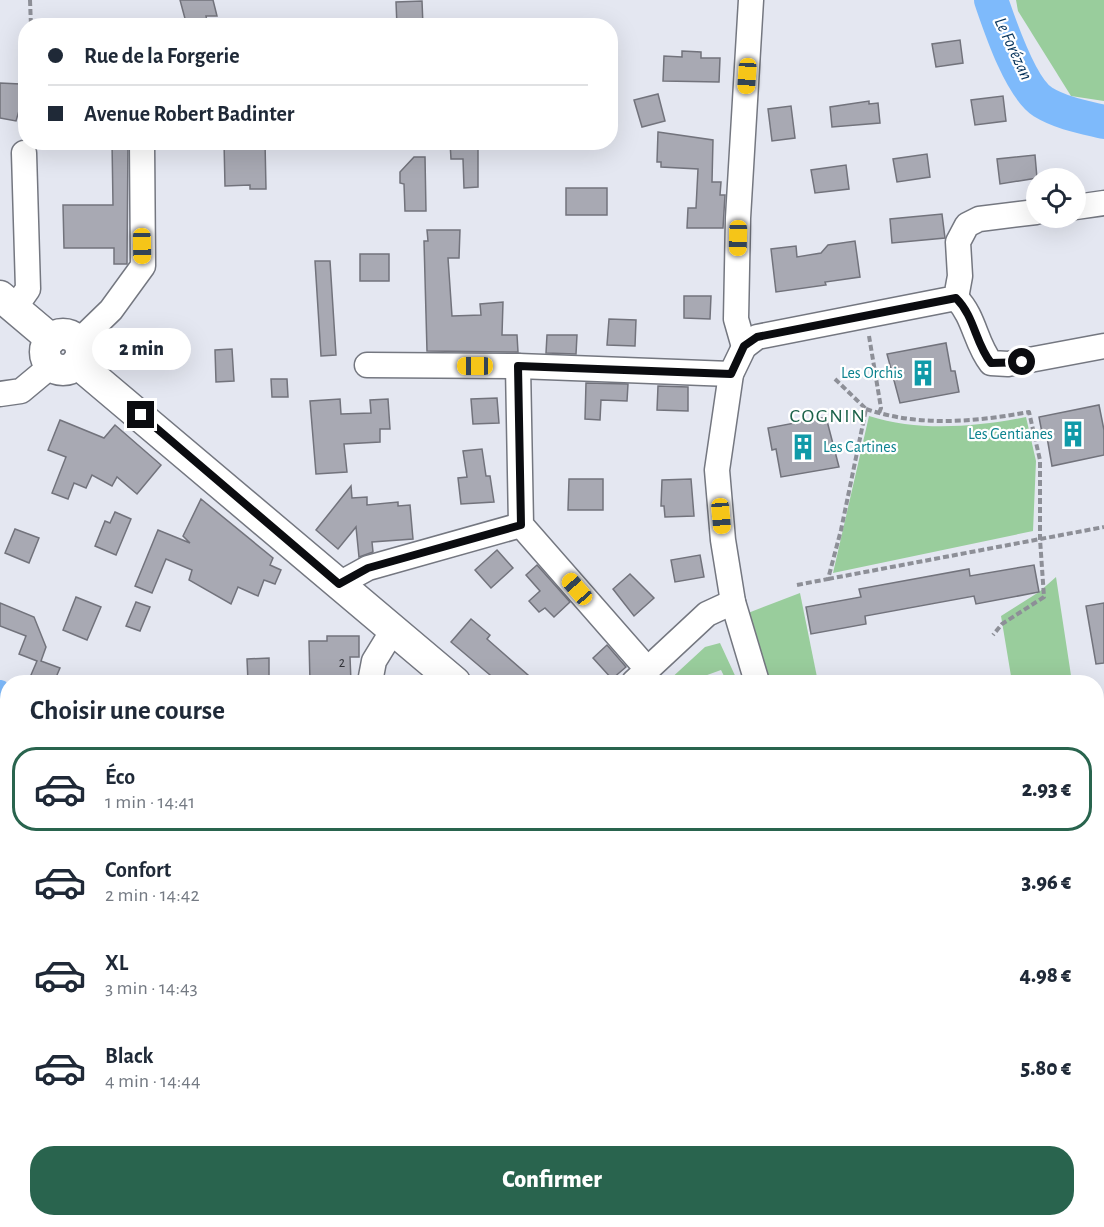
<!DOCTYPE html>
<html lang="fr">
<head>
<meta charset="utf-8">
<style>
  body { margin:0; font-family:"Alegreya Sans",sans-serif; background:#f2f2f3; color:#1f2937; height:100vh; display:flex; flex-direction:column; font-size:22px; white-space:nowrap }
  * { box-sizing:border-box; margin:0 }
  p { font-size:20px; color:#747a83 }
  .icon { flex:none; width:33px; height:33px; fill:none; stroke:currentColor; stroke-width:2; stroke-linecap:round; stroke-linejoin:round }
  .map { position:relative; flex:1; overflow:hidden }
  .side { position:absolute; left:0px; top:675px; width:1104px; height:552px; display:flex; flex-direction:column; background:#fff; border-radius:24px 24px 0 0; box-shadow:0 6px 24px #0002 }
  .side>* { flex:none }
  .guide { position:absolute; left:18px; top:18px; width:600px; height:132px; border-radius:24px; box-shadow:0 6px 24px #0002; display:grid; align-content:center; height:132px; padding:0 30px; background:#fff }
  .controls { position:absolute; left:1026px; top:168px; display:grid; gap:12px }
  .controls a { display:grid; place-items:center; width:60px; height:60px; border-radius:50%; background:#fff; box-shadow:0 6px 24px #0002; font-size:30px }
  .end { position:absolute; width:27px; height:27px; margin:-14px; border:8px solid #0b0c10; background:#fff; box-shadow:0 0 0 3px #fff }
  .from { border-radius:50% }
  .bubble { position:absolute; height:42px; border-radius:21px; background:#fff; box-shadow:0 6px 24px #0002; font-size:20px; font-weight:800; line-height:42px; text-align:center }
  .car { position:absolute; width:18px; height:36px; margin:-18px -9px; border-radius:8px; box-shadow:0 0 4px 2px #0007; background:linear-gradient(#f5c518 24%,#345 0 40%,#f5c518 0 76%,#345 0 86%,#f5c518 0) }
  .guide b { display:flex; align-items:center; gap:21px; height:57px; font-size:22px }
  .guide b+b { border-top:2px solid #e0e1e3 }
  .guide i { width:15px; height:15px; background:#1f2937 }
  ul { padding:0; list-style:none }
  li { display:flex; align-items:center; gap:18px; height:84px; margin:0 12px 9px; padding:0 18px; border:3px solid transparent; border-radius:24px }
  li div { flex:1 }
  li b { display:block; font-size:22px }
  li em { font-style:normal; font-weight:800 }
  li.active { border-color:#29644e }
  li>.icon { width:54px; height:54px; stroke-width:1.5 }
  h2 { padding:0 30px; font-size:27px; line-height:72px }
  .button { display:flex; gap:12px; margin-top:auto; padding:12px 30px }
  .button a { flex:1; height:69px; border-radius:24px; background:#29644e; color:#fff; font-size:24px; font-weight:800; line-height:69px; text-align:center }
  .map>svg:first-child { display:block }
  .green { fill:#99cd9c }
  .water { fill:#7ebafb }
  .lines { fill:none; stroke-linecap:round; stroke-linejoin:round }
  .canal { stroke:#7ebafb; stroke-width:20 }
  .river { stroke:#7ebafb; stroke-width:34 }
  .building { fill:#a8a9b3; stroke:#72737c; stroke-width:1.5 }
  .minor-casing { stroke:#747780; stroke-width:27 }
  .major-casing { stroke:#747780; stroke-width:33 }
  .path { stroke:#8d8f97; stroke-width:4; stroke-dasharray:6 3; stroke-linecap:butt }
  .minor { stroke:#fff; stroke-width:24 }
  .major { stroke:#fff; stroke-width:30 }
  .route { stroke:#0b0c10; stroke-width:8 }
  .labels { text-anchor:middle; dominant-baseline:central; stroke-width:4.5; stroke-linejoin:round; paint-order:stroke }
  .number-label { font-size:14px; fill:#323339 }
  .culture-label { font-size:16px; fill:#0d838f; stroke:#fff; text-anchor:end }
  .water-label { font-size:18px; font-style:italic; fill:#043159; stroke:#fff }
  .quarter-label { font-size:20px; letter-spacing:1.5px; fill:#1c624a; stroke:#fff }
</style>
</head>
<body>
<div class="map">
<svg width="1104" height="1227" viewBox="0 0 1104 1227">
  <rect width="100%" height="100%" fill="#e4e7f1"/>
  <g class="green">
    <polygon points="1016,0 1104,0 1104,101 1071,96 1018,11"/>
    <path d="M 869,416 C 919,432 976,427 1026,417 L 1036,461 L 1033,531 L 833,573 Z"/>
    <polygon points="1056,577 1072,682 1012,682 1001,616 1039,592"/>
    <polygon points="800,593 818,682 769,682 763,671 748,613"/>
    <polygon points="720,643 738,682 727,682 721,670 688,682 667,682 705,647"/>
    <polygon points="1097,782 1101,783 1104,849 1100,833 1097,834"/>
    <polygon points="1097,1120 1103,1120 1104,1192 1097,1186"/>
  </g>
  <g class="water">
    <polygon points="0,1093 7,1101 7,1173 0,1166"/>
    <polygon points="56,1220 161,1220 166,1227 64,1227"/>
  </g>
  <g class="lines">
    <polyline class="canal" points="0,690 8,701"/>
    <path class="river" d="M 991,0 C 1000,26 1020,87 1043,102 C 1061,113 1083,117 1104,122"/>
  </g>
  <g class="building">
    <polygon points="180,0 213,0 217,16 206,16 207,21 187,26"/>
    <polygon points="422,1 423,26 397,26 396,2"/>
    <polygon points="960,40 963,63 936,67 932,44"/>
    <polygon points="682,51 701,52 701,58 720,58 719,82 663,81 664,56 682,57"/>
    <polygon points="0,83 20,84 21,104 16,121 0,118"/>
    <polygon points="658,94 665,121 642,127 634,100"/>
    <polygon points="1003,96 1006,121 975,125 971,100"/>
    <polygon points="869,101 869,104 878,103 880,123 832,127 830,107"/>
    <polygon points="791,106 795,138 772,141 768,109"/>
    <polygon points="658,132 713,140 712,182 721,182 720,195 725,195 723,228 687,228 688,208 696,208 698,169 661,167 661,162 657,162"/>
    <polygon points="112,142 128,142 127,264 114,264 114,248 64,248 63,205 113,205"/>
    <polygon points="224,142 265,142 266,189 250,189 250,185 225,186"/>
    <polygon points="450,142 478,142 478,187 464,188 463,159 451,159"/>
    <polygon points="927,154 930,177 897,182 893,159"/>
    <polygon points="1035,155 1037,178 1000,184 997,159"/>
    <polygon points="414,157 425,157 426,211 405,211 404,184 400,183 400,172"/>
    <polygon points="846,165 849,189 815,193 811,170"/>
    <rect x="566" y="188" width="41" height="27"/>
    <polygon points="942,214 945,238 892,243 890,219"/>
    <polygon points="427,230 460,230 459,258 448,258 452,316 481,315 480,304 503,302 502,335 517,335 518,352 427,351 424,241 428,241"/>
    <polygon points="855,241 860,277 825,282 826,285 776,292 771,249 796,246 797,257 821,253 828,245"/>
    <rect x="360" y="254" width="29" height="27"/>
    <polygon points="315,261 330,261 336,355 321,356"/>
    <polygon points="684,296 711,296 710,319 684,318"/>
    <polygon points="609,319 636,320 635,346 607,345"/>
    <polygon points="547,335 577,335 576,354 546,353"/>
    <polygon points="946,343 951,371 955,371 959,392 900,403 887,354"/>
    <polygon points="232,349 234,381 216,382 215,350"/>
    <polygon points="271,379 287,379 288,397 272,397"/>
    <polygon points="586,383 628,384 627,401 601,400 600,420 585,419"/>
    <polygon points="658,386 688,387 688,411 657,410"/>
    <polygon points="497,398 499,423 473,424 471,399"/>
    <polygon points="340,399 341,414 371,413 370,400 388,399 390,429 380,429 380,442 344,444 347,472 316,474 310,401"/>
    <polygon points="1099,405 1104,430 1104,455 1052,466 1047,437 1043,438 1039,417"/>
    <polygon points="826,417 839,467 781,477 776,449 772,450 768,428"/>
    <polygon points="60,420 104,438 115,425 161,465 137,494 117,477 112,486 92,475 86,488 74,483 68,499 52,493 66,457 48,450"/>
    <polygon points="482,449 486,476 490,476 494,502 461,504 458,478 467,477 463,451"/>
    <polygon points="569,479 603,479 603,510 568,510"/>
    <polygon points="691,479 694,516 665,517 664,506 661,506 662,480"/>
    <polygon points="351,486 352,498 367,497 367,505 398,502 398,506 410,505 413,539 372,542 373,552 359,557 356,527 338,549 316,530"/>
    <polygon points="201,499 273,558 270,565 281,570 275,584 264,580 258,596 238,587 231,604 189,580 192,570 166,559 152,593 135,586 158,530 190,543 183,536"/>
    <polygon points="115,512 131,519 116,555 95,546 105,521 110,523"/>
    <polygon points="15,529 39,538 29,563 5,553"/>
    <polygon points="497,550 513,568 491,588 475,570"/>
    <polygon points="700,555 704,577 675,582 671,560"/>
    <polygon points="537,565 570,602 554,617 545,608 539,612 529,601 540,591 526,575"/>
    <polygon points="1034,565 1039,592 976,604 974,596 865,616 866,624 811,634 806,607 861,597 859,589 969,569 970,576"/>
    <polygon points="630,574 654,598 634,616 613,589"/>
    <polygon points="76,597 101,607 87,640 63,630"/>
    <polygon points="136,602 150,607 140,631 126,626"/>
    <polygon points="0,603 34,617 46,647 41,661 60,668 54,682 28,682 37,661 19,654 26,636 0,626"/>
    <polygon points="1104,603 1104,663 1096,664 1086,606"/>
    <polygon points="471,619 490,635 487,639 536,682 483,682 490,675 451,642"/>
    <polygon points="327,636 359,636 359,657 350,657 351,682 310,682 309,641 327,641"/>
    <polygon points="607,645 626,667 612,679 593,658"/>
    <polygon points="269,658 269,682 248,682 247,659"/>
  </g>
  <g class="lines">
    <g class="minor-casing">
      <g id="minor">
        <polyline points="1076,207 1104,203"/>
        <path d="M 956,298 C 975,317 975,343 991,363 L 1008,364 L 1104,346"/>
        <polyline points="14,309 28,289 24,153"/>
        <polyline points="78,342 111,310 143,266 142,142"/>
        <polyline points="744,347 736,319 738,218 751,0"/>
        <polyline points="367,365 518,366 731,374"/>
        <polyline points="518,366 521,525 648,670"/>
        <polyline points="0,394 21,391 51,366"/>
        <polyline points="339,584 368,568 521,525"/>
        <polyline points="370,682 374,661 393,630"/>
        <polyline points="634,682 707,614 733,602"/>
        <polyline points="757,682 733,602 723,540 717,470 731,374 744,347 757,337 956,298 960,276 958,242 967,225 979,219 1036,212"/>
        <polyline points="0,851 8,860"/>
        <polyline points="1096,1047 1104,1046"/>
        <polyline points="590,1220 600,1227"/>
        <polyline points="280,1227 286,1220"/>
        <polyline points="785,1227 794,1220"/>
      </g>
    </g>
    <g class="major-casing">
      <g id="major">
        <polyline points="0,296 51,339"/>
        <circle cx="63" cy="352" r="18"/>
        <polyline points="77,363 455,682"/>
        <polyline points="1096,911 1104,907"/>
        <polyline points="1096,951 1104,947"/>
        <polyline points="1096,1197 1104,1204"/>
        <polyline points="1071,1220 1079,1227"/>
      </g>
    </g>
    <g class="path">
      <polyline points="30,0 31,26"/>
      <polyline points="869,336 881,408 879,413"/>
      <path d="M 866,409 C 919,427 975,422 1029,412 L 1040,460 L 1040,539 L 1044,597 L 1002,624 L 993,635"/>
      <polyline points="828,579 1104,527"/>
      <polyline points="797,585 828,579 841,530 866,409 833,377"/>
      <polyline points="1096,775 1104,776"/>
      <polyline points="1096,830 1104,805"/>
      <polyline points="1096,839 1104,856"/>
      <polyline points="1096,881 1104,877"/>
    </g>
    <use href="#minor" class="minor"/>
    <use href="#major" class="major"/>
  </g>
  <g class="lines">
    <path class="route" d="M 141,415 L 339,584 L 368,568 L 521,525 L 518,366 L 731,374 L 744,346 L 757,337 L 956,298 C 975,317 975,343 991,363 L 1022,362"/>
  </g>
  <defs>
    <g id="building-bare" transform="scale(2.07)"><path d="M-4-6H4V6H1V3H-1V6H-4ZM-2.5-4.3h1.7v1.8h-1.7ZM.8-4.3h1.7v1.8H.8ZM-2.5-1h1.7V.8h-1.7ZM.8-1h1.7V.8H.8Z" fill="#0f9aa8" stroke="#fff" stroke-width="2.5" paint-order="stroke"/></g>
  </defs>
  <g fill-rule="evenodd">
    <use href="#building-bare" x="923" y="373"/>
    <use href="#building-bare" x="1073" y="434"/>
    <use href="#building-bare" x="803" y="447"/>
  </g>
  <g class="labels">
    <g class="number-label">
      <text x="342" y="663">2</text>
    </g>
    <g class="culture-label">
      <text x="903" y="373">Les Orchis</text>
      <text x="1053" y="434">Les Gentianes</text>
      <text x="823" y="447" text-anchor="start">Les Cartines</text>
    </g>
    <g class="water-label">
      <text transform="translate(1013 49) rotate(65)">Le Forézan</text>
    </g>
    <g class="quarter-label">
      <text x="828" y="416">COGNIN</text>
    </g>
  </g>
</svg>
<div class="controls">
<a><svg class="icon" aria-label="locate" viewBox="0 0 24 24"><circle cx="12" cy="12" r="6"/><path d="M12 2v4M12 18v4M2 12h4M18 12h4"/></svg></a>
</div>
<i class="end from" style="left:1022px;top:362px"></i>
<i class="end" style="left:141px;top:415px"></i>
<div class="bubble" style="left:92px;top:328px;width:99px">2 min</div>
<i class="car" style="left:747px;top:76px;rotate:184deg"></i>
<i class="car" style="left:738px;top:238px;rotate:181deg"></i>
<i class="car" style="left:142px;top:246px;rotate:179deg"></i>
<i class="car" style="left:475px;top:366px;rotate:270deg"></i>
<i class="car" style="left:721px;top:516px;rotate:175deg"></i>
<i class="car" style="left:577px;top:589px;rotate:319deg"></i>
<div class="guide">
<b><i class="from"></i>Rue de la Forgerie</b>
<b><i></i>Avenue Robert Badinter</b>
</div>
<section class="side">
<h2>Choisir une course</h2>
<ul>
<li class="active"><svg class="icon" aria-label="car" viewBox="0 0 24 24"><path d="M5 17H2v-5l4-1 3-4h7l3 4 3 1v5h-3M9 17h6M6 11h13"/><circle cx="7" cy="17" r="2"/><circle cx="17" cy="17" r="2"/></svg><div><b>Éco</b><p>1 min · 14:41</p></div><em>2.93 €</em></li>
<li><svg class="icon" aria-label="car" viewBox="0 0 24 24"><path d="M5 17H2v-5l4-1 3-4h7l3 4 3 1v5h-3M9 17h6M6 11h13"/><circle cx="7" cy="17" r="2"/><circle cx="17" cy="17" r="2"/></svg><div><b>Confort</b><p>2 min · 14:42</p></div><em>3.96 €</em></li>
<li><svg class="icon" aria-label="car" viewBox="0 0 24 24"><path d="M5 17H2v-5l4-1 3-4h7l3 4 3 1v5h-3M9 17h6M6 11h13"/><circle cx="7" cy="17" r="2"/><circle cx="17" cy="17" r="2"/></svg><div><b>XL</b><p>3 min · 14:43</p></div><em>4.98 €</em></li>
<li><svg class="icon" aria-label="car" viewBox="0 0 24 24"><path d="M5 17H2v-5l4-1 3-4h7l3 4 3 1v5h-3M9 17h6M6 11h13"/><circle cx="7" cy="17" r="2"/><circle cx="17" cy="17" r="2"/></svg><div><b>Black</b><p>4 min · 14:44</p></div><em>5.80 €</em></li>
</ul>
<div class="button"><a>Confirmer</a></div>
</section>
</div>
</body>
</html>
